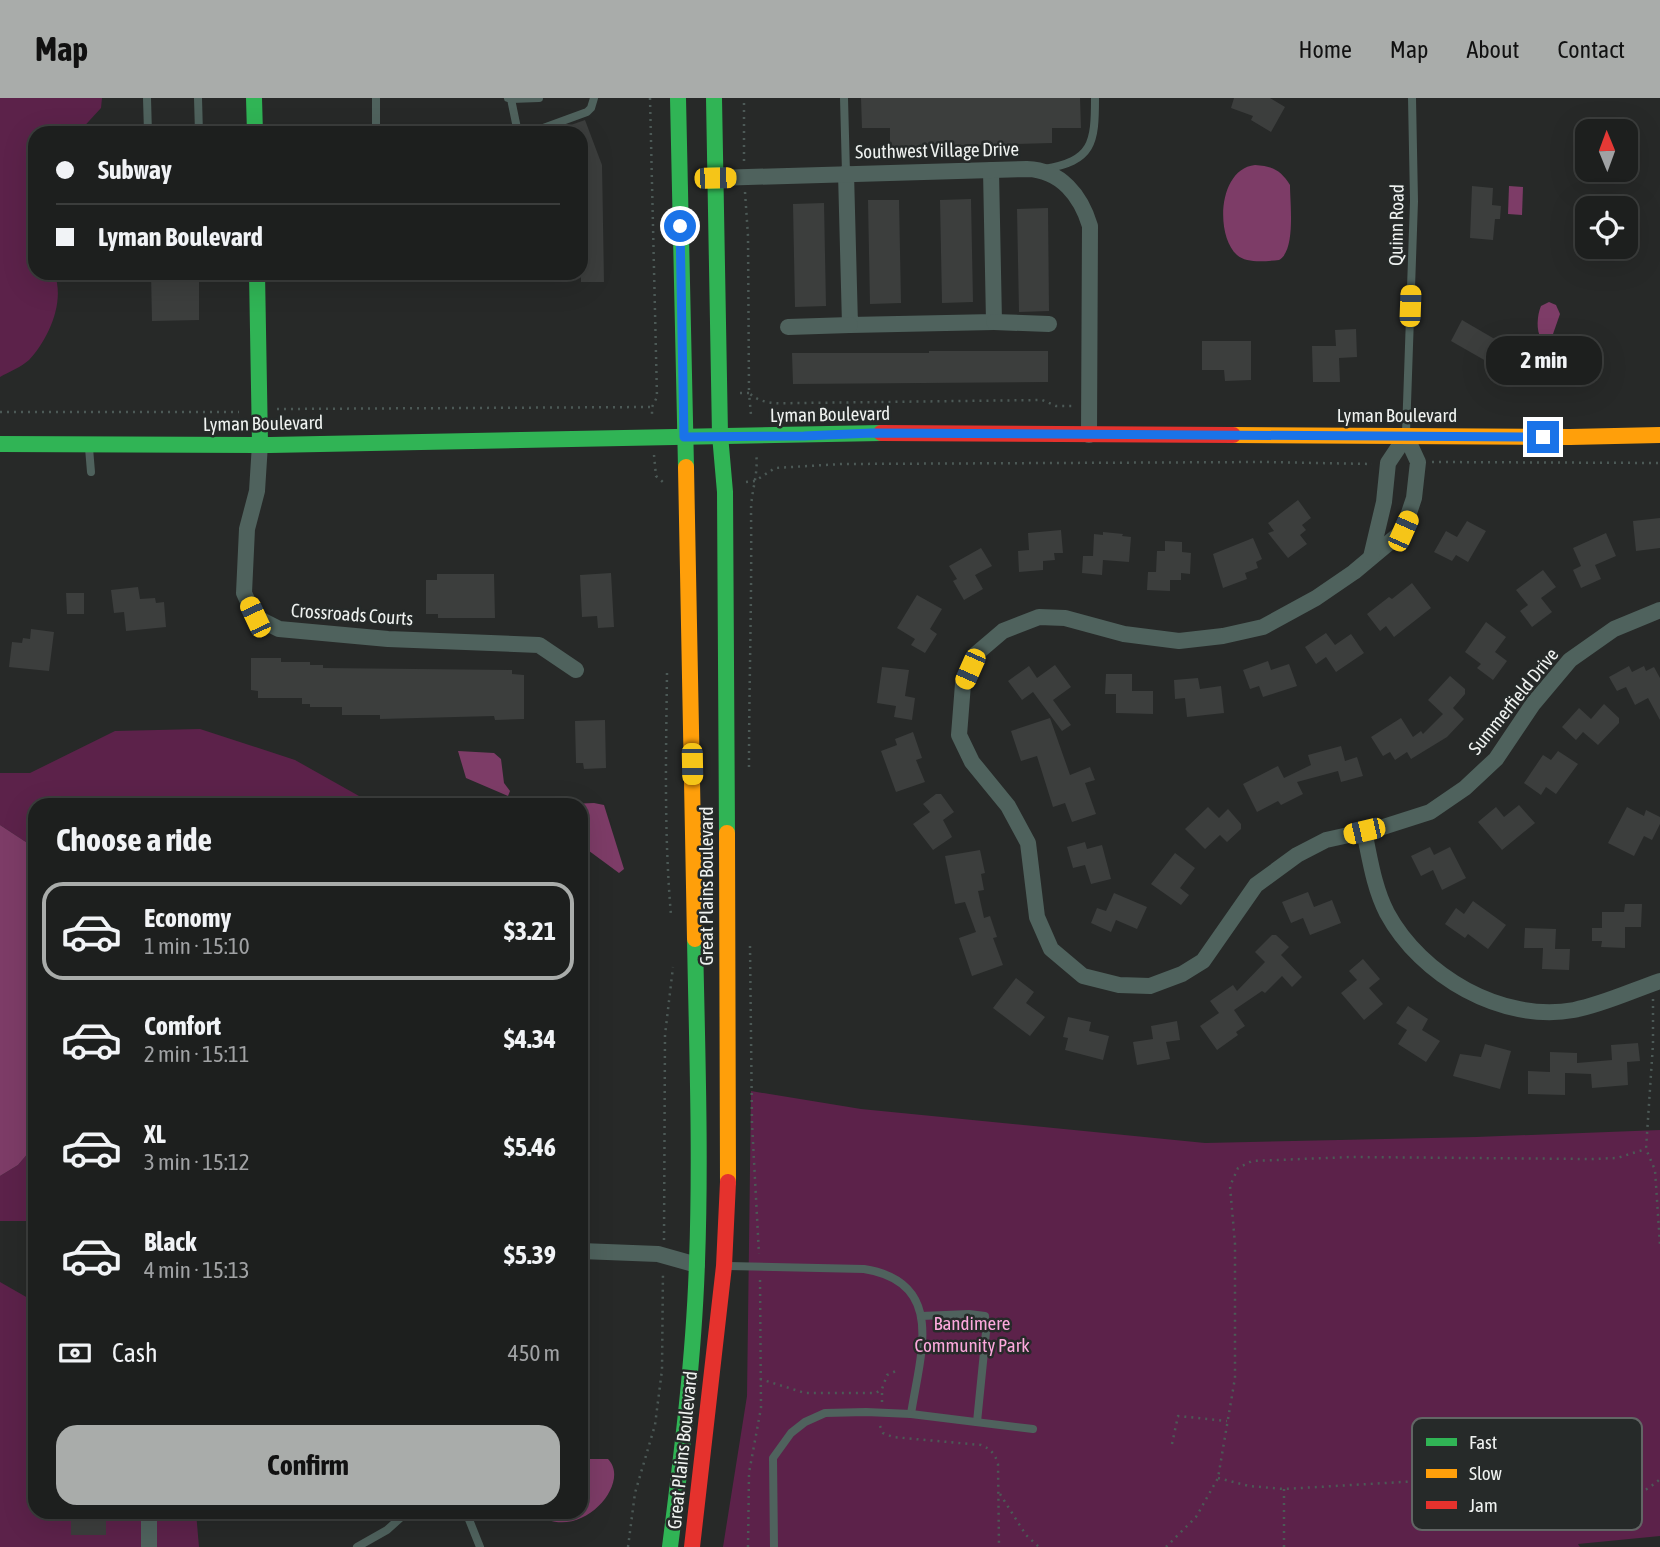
<!DOCTYPE html>
<html lang="en">
<head>
<meta charset="utf-8">
<style>
  body { margin:0; font-family:"Asap Condensed",sans-serif; background:#2a2c2b; color:#f1f3f6; height:100vh; display:flex; flex-direction:column; font-size:26px; white-space:nowrap }
  * { box-sizing:border-box; margin:0 }
  p { font-size:23px; color:#a0a2a4 }
  .icon { flex:none; width:38px; height:38px; fill:none; stroke:currentColor; stroke-width:2; stroke-linecap:round; stroke-linejoin:round }
  .map { position:relative; flex:1; overflow:hidden }
  .drawer { position:absolute; left:28px; top:700px; width:560px; height:721px; display:flex; flex-direction:column; background:#1d1f1e; border-radius:21px; box-shadow:0 7px 28px #0002,0 0 0 2px #3b3d3c }
  .drawer>* { flex:none }
  .banner { position:absolute; left:28px; top:28px; width:560px; height:154px; border-radius:21px; box-shadow:0 7px 28px #0002,0 0 0 2px #3b3d3c; display:grid; align-content:center; height:154px; padding:0 28px; background:#1d1f1e }
  .needle { width:46px; rotate:359deg }
  .controls { position:absolute; left:1575px; top:21px; display:grid; gap:14px }
  .controls a { display:grid; place-items:center; width:63px; height:63px; border-radius:14px; background:#1d1f1e; box-shadow:0 7px 28px #0002,0 0 0 2px #3b3d3c; font-size:35px }
  .end { position:absolute; width:32px; height:32px; margin:-16px; border:9px solid #1a73e8; background:#fff; box-shadow:0 0 0 4px #fff }
  .from { border-radius:50% }
  .bubble { position:absolute; height:49px; border-radius:21px; background:#1d1f1e; box-shadow:0 7px 28px #0002,0 0 0 2px #3b3d3c; font-size:23px; font-weight:700; line-height:49px; text-align:center }
  .car { position:absolute; width:21px; height:42px; margin:-21px -10px; border-radius:9px; box-shadow:0 0 5px 2px #0007; background:linear-gradient(#f5c518 24%,#345 0 40%,#f5c518 0 76%,#345 0 86%,#f5c518 0) }
  .banner b { display:flex; align-items:center; gap:24px; height:66px; font-size:26px }
  .banner b+b { border-top:2px solid #3b3d3c }
  .banner i { width:18px; height:18px; background:#f1f3f6 }
  ul { padding:0; list-style:none }
  li { display:flex; align-items:center; gap:21px; height:98px; margin:0 14px 10px; padding:0 14px; border:4px solid transparent; border-radius:21px }
  li div { flex:1 }
  li b { display:block; font-size:26px }
  li em { font-style:normal; font-weight:700 }
  li.on { border-color:#a9acaa }
  li>.icon { width:63px; height:63px; stroke-width:1.5 }
  h2 { padding:0 28px; font-size:32px; line-height:84px }
  .pay { display:flex; align-items:center; gap:18px; height:77px; padding:0 28px; font-size:26px }
  .pay p { margin-inline-start:auto }
  .cta { display:flex; gap:14px; margin-top:auto; padding:14px 28px }
  .cta a { flex:1; height:80px; border-radius:21px; background:#a9acaa; color:#111; font-size:28px; font-weight:700; line-height:80px; text-align:center }
  header { display:flex; align-items:center; gap:42px; box-sizing:border-box; height:98px; padding:0 35px; background:#a9acaa; color:#111 }
  header strong { font-size:33px }
  nav { display:flex; gap:38px; margin-inline-start:auto; font-size:24px }
  .map>svg:first-child { display:block }
  .green { fill:#5c224a }
  .water { fill:#7d3c67 }
  .building { fill:#3c3e3d }
  .lines { fill:none; stroke-linecap:round; stroke-linejoin:round }
  .path { stroke:#4c5956; stroke-width:2.5; stroke-dasharray:2 5; stroke-linecap:butt }
  .lane { stroke:#4f625d; stroke-width:8 }
  .street { stroke:#4f625d; stroke-width:16 }
  .fast { stroke:#30b455; stroke-width:16 }
  .slow { stroke:#ff9f0a; stroke-width:16 }
  .jam { stroke:#e5322d; stroke-width:16 }
  .route { stroke:#1a73e8; stroke-width:9 }
  .labels { text-anchor:middle; dominant-baseline:central; stroke-width:5; stroke-linejoin:round; paint-order:stroke }
  .street-label { font-size:19px; fill:#eff2f0; stroke:#262a29 }
  .park-label { font-size:19px; fill:#fca9dd; stroke:#262a29 }
  .key { fill:#262a29; stroke:#626665; stroke-width:2 }
  .key-label { font-size:19px; fill:#eff2f0 }
</style>
</head>
<body>
<header>
<strong>Map</strong>
<nav><a>Home</a><a>Map</a><a>About</a><a>Contact</a></nav>
</header>
<div class="map">
<svg width="1660" height="1449" viewBox="0 0 1660 1449">
  <rect width="100%" height="100%" fill="#272928"/>
  <g class="green">
    <path d="M 0,0 L 102,0 L 101,10 L 78,35 L 35,35 L 35,175 L 54,175 C 66,203 48,242 29,262 C 21,269 9,274 0,279 Z"/>
    <polygon points="200,631 295,662 375,707 35,707 35,750 0,727 0,675 30,675 115,633"/>
    <polygon points="751,993 861,1011 1205,1045 1476,1039 1660,1032 1660,1438 1578,1446 1580,1449 723,1449 747,1298"/>
    <polygon points="35,1047 35,1123 0,1123 0,1078 18,1067"/>
    <polygon points="0,1184 35,1204 35,1414 196,1414 199,1449 0,1449"/>
  </g>
  <g class="water">
    <path d="M 1255,67 C 1272,68 1281,72 1290,87 C 1290,105 1296,153 1279,162 C 1267,163 1247,166 1237,157 C 1215,137 1218,71 1255,67 Z"/>
    <polygon points="1509,88 1523,89 1522,117 1508,116"/>
    <path d="M 1549,204 L 1556,207 L 1560,216 L 1553,236 L 1545,241 L 1541,240 C 1536,233 1537,217 1541,208 Z"/>
    <polygon points="458,653 494,655 501,661 504,685 510,693 508,698 466,680"/>
    <polygon points="594,705 604,707 624,771 619,775 581,747 581,707 546,707"/>
    <polygon points="0,727 35,750 35,1047 18,1067 0,1078"/>
    <path d="M 581,1361 L 608,1361 C 633,1386 577,1449 534,1414 L 581,1414 Z"/>
  </g>
  <g class="building">
    <polygon points="861,0 1080,0 1081,30 1052,30 1052,45 890,49 890,30 862,30"/>
    <polygon points="1234,0 1270,0 1285,9 1271,34 1251,22 1253,18 1231,10"/>
    <polygon points="585,22 602,67 604,184 581,184 581,35 551,34"/>
    <polygon points="1472,88 1493,90 1492,107 1501,108 1500,121 1495,121 1493,142 1470,140"/>
    <polygon points="971,101 973,204 942,205 940,102"/>
    <polygon points="868,102 899,102 901,205 870,206"/>
    <polygon points="824,105 826,208 795,209 793,106"/>
    <polygon points="1048,110 1049,213 1019,214 1017,111"/>
    <polygon points="151,175 199,175 199,222 152,223"/>
    <polygon points="1462,222 1505,247 1493,267 1451,243"/>
    <polygon points="1356,231 1357,259 1339,260 1340,284 1313,284 1312,248 1336,248 1335,232"/>
    <polygon points="1202,243 1251,243 1251,282 1225,283 1224,272 1202,272"/>
    <rect x="1536" y="249" width="56" height="23"/>
    <polygon points="929,253 1048,253 1048,284 793,286 792,255 929,255"/>
    <polygon points="1298,402 1311,420 1302,427 1306,432 1300,437 1307,446 1288,460 1268,435 1274,433 1268,425"/>
    <polygon points="1660,420 1660,450 1636,453 1633,423"/>
    <polygon points="1467,423 1486,433 1468,464 1456,457 1452,463 1434,454 1446,433 1457,439"/>
    <polygon points="1061,432 1063,455 1054,455 1055,462 1043,463 1043,472 1019,474 1018,453 1029,452 1028,435"/>
    <polygon points="1103,434 1123,436 1122,438 1131,439 1129,464 1103,462 1102,477 1082,475 1083,458 1093,458 1094,436 1103,437"/>
    <polygon points="1606,435 1616,458 1595,467 1601,481 1581,490 1573,472 1581,468 1573,450"/>
    <polygon points="1253,440 1262,461 1256,464 1258,470 1245,475 1247,481 1223,490 1213,456"/>
    <polygon points="1165,443 1182,444 1182,454 1191,455 1190,476 1181,475 1181,482 1170,482 1170,493 1147,492 1148,474 1156,474 1157,453 1165,453"/>
    <polygon points="981,450 992,468 975,477 983,491 964,502 953,483 957,481 949,468"/>
    <polygon points="1543,472 1556,489 1541,500 1552,514 1532,529 1520,513 1528,507 1516,492"/>
    <polygon points="611,475 614,529 598,530 597,518 582,519 580,477"/>
    <polygon points="437,476 494,476 495,520 438,520 438,516 426,516 426,482 437,482"/>
    <polygon points="1412,485 1431,510 1394,539 1386,528 1380,533 1367,516 1389,499 1392,501"/>
    <polygon points="138,489 140,501 155,500 156,505 164,504 166,529 126,533 124,514 114,515 111,492"/>
    <polygon points="66,495 84,495 84,516 67,516"/>
    <polygon points="917,497 942,511 930,531 937,536 925,555 911,547 915,541 897,530"/>
    <polygon points="1486,524 1506,539 1495,554 1507,563 1493,582 1477,570 1481,566 1465,554"/>
    <polygon points="31,531 54,534 49,573 9,569 12,544 22,545 23,540 30,541"/>
    <polygon points="1326,535 1335,547 1351,536 1364,555 1336,574 1326,559 1316,566 1305,549"/>
    <polygon points="251,560 281,560 281,564 310,564 310,567 323,567 323,570 512,572 512,576 524,577 524,621 495,622 494,618 380,621 380,617 342,617 342,609 310,609 310,606 302,606 302,600 258,600 258,593 251,592"/>
    <polygon points="1268,563 1271,572 1289,566 1297,588 1263,599 1259,588 1250,591 1243,572"/>
    <polygon points="1055,567 1071,589 1053,602 1071,627 1062,633 1033,594 1022,602 1008,583 1029,568 1037,580"/>
    <polygon points="1629,568 1632,574 1644,568 1646,573 1654,569 1660,580 1660,622 1648,600 1635,607 1626,589 1617,593 1609,579"/>
    <polygon points="882,569 909,572 905,598 915,600 912,622 894,619 896,608 877,605"/>
    <polygon points="1106,576 1132,576 1132,593 1153,593 1153,616 1116,615 1116,596 1105,596"/>
    <polygon points="1450,578 1465,591 1465,596 1453,610 1464,621 1447,639 1411,661 1407,654 1395,662 1390,654 1383,658 1371,639 1401,620 1413,639 1421,633 1423,636 1443,616 1428,602"/>
    <polygon points="1198,580 1200,591 1221,588 1224,615 1187,619 1185,600 1175,601 1174,582"/>
    <polygon points="1604,606 1619,620 1619,625 1598,647 1583,634 1576,642 1562,629 1579,610 1591,621"/>
    <polygon points="1050,620 1070,677 1090,669 1095,682 1085,685 1096,716 1072,724 1065,705 1053,709 1037,658 1021,663 1011,633"/>
    <polygon points="605,622 606,670 584,671 583,665 576,665 575,623"/>
    <polygon points="913,634 922,660 916,662 925,684 896,694 881,653 897,647 895,641"/>
    <polygon points="1341,648 1345,663 1357,659 1363,678 1341,684 1338,673 1297,684 1303,696 1281,707 1278,703 1257,714 1243,686 1278,668 1284,680 1311,667 1308,657"/>
    <polygon points="1558,653 1578,666 1556,696 1546,689 1541,697 1524,685 1543,657 1551,662"/>
    <polygon points="936,696 941,696 954,714 943,722 952,739 933,752 913,726 930,714 923,706"/>
    <polygon points="1519,707 1535,725 1502,752 1478,724 1496,709 1504,719"/>
    <polygon points="1208,709 1219,720 1228,711 1241,726 1241,731 1227,744 1220,737 1205,751 1185,731"/>
    <polygon points="1627,709 1644,718 1646,712 1660,719 1660,726 1652,742 1644,738 1634,758 1608,745"/>
    <polygon points="1085,744 1087,751 1102,747 1111,781 1091,786 1085,767 1073,770 1067,749"/>
    <polygon points="1430,749 1434,757 1450,749 1466,780 1442,792 1433,772 1421,778 1411,758"/>
    <polygon points="980,752 985,775 981,776 984,792 978,793 984,820 990,818 997,839 993,840 1003,867 972,878 959,840 976,834 965,804 955,806 945,758"/>
    <polygon points="1175,755 1195,770 1180,790 1189,797 1181,807 1151,786"/>
    <polygon points="1308,794 1314,809 1332,802 1341,825 1310,837 1303,820 1291,825 1282,804"/>
    <polygon points="1114,795 1147,809 1137,831 1116,822 1111,834 1091,825 1097,810 1106,813"/>
    <polygon points="1473,803 1506,827 1488,851 1468,836 1465,840 1445,826 1456,810 1464,816"/>
    <polygon points="1625,806 1642,806 1641,829 1625,829 1625,850 1601,849 1602,843 1592,843 1592,830 1602,830 1602,814 1624,814"/>
    <polygon points="1525,830 1556,831 1555,851 1570,851 1569,872 1542,871 1543,850 1524,850"/>
    <polygon points="1272,837 1276,837 1289,849 1281,857 1302,879 1292,889 1282,878 1265,895 1262,893 1234,912 1245,928 1236,934 1238,937 1217,952 1200,928 1219,915 1210,903 1233,887 1237,893 1265,864 1255,854"/>
    <polygon points="1363,861 1380,881 1369,890 1383,906 1364,922 1341,895 1357,882 1349,873"/>
    <polygon points="1016,880 1034,894 1026,905 1045,919 1030,938 993,910"/>
    <polygon points="1408,908 1428,921 1422,932 1440,943 1426,964 1398,946 1407,932 1396,925"/>
    <polygon points="1068,919 1091,924 1089,933 1109,938 1103,962 1065,952 1068,940 1063,939"/>
    <polygon points="1177,923 1180,942 1166,944 1170,961 1137,967 1133,944 1153,941 1151,928"/>
    <polygon points="1638,945 1640,963 1627,964 1628,987 1592,990 1591,976 1565,975 1565,997 1528,996 1528,973 1550,974 1550,954 1577,955 1577,965 1612,962 1611,947"/>
    <polygon points="1485,946 1511,953 1500,991 1453,978 1460,956 1481,959"/>
    <rect x="71" y="1414" width="35" height="23"/>
  </g>
  <g class="lines">
    <g class="path">
      <polyline points="650,0 657,299 652,309 652,319"/>
      <polyline points="744,63 744,0"/>
      <path d="M 745,94 L 748,138 L 749,295 C 763,308 782,305 800,305 L 1042,302 L 1056,308 L 1073,308"/>
      <polyline points="740,295 749,295 751,317"/>
      <polyline points="277,311 652,309"/>
      <polyline points="0,314 239,314"/>
      <polyline points="654,357 656,378 664,385"/>
      <polyline points="1432,364 1660,365"/>
      <polyline points="746,384 755,383 775,370 842,366 1263,364 1372,366"/>
      <path d="M 667,575 C 666,656 664,736 671,817"/>
      <path d="M 749,669 C 749,584 752,499 751,413 C 751,393 759,375 756,355"/>
      <polyline points="750,848 752,1025 759,1156"/>
      <polyline points="1653,901 1653,946 1646,1051 1655,1072 1660,1147"/>
      <polyline points="664,1142 665,937 673,869"/>
      <polyline points="760,1281 805,1295 876,1295 882,1291 887,1277 896,1273"/>
      <polyline points="882,1304 882,1291"/>
      <path d="M 880,1328 L 883,1335 L 893,1339 L 981,1347 C 991,1351 995,1356 998,1366 L 999,1449"/>
      <polyline points="1172,1346 1178,1318 1227,1323"/>
      <path d="M 1218,1380 L 1249,1388 L 1284,1391 L 1487,1379 C 1544,1384 1609,1428 1660,1381"/>
      <polyline points="1000,1396 1026,1437 1039,1449"/>
      <polyline points="628,1449 635,1395 655,1327 662,1272 663,1173"/>
      <polyline points="748,1449 749,1375 761,1310 760,1180"/>
      <polyline points="1166,1449 1196,1419 1218,1380 1235,1280 1235,1146 1230,1088 1238,1070 1252,1063 1351,1059 1592,1061 1617,1060 1646,1051"/>
      <polyline points="1284,1449 1284,1391"/>
    </g>
    <g class="lane">
      <polyline points="147,0 148,35"/>
      <polyline points="198,0 199,35"/>
      <polyline points="376,0 376,35"/>
      <polyline points="508,0 511,1 518,35"/>
      <polyline points="844,0 846,75"/>
      <polyline points="511,1 539,0"/>
      <polyline points="518,34 535,33 587,14 591,10 594,0"/>
      <path d="M 1044,71 C 1093,63 1095,45 1095,0"/>
      <polyline points="1406,335 1414,103 1412,0"/>
      <polyline points="89,350 91,374"/>
      <path d="M 728,1168 L 864,1171 C 947,1184 920,1257 911,1316"/>
      <polyline points="921,1218 969,1216 985,1218 986,1234 977,1324"/>
      <polyline points="466,1414 480,1449"/>
      <polyline points="357,1449 387,1432 407,1414"/>
      <polyline points="774,1449 773,1360 791,1335 805,1324 825,1315 866,1314 911,1316 1033,1331"/>
    </g>
    <g class="street">
      <polyline points="846,75 850,227 994,224 991,72"/>
      <path d="M 715,80 L 1027,71 C 1061,72 1081,98 1090,128 L 1089,337"/>
      <polyline points="994,224 1049,226"/>
      <polyline points="788,229 850,227"/>
      <polyline points="1406,338 1418,364 1414,400 1403,433 1354,474 1316,500 1263,529 1223,538 1179,543 1124,536 1065,520 1039,519 1003,533 976,556 963,586 959,637 972,664 1008,708 1028,745 1037,819 1051,851 1083,878 1119,887 1150,888 1182,876 1203,863 1256,787 1297,757 1326,742 1380,730 1430,714 1465,690 1496,661 1533,606 1570,562 1614,531 1660,512"/>
      <polyline points="260,346 257,393 247,431 244,495 255,519 279,531 388,541 539,547 576,572"/>
      <polyline points="1371,459 1384,404 1388,365 1406,338"/>
      <path d="M 1364,733 C 1370,761 1374,790 1387,815 C 1421,878 1502,925 1574,912 C 1604,906 1631,893 1660,883"/>
      <polyline points="581,1153 658,1156 697,1167"/>
      <polyline points="149,1449 149,1414"/>
    </g>
    <g class="fast">
      <polyline points="254,0 255,35"/>
      <polyline points="678,0 686,369"/>
      <polyline points="714,0 720,337 725,394 727,735"/>
      <polyline points="257,175 260,346"/>
      <polyline points="0,346 270,347 881,335"/>
      <path d="M 670,1449 C 682,1354 694,1259 697,1164 C 701,1056 697,948 695,841"/>
    </g>
    <g class="slow">
      <polyline points="1233,337 1570,339 1660,337"/>
      <polyline points="686,369 695,841"/>
      <polyline points="727,735 728,1084"/>
    </g>
    <g class="jam">
      <polyline points="881,335 1233,337"/>
      <polyline points="692,1449 724,1168 728,1084"/>
    </g>
  </g>
  <g class="lines">
    <polyline class="route" points="680,128 684,339 804,338 872,335 1543,339"/>
  </g>
  <g class="labels">
    <g class="street-label">
      <text transform="translate(937 52) rotate(-1)">Southwest Village Drive</text>
      <text transform="translate(1396 127) rotate(-89)">Quinn Road</text>
      <text transform="translate(830 316) rotate(-1)">Lyman Boulevard</text>
      <text x="1397" y="317">Lyman Boulevard</text>
      <text transform="translate(263 325) rotate(-1)">Lyman Boulevard</text>
      <text transform="translate(352 516) rotate(4)">Crossroads Courts</text>
      <text transform="translate(1513 603) rotate(-51)">Summerfield Drive</text>
      <text transform="translate(706 788) rotate(-90)">Great Plains Boulevard</text>
      <text transform="translate(682 1352) rotate(-84)">Great Plains Boulevard</text>
    </g>
    <g class="park-label">
      <text x="972" y="1225">Bandimere<tspan x="972" dy="22">Community Park</tspan></text>
    </g>
  </g>
  <rect x="1412" y="1320" width="230" height="112" rx="10" class="key"/>
  <rect x="1426" y="1340" width="31" height="8" fill="#30b455"/>
  <rect x="1426" y="1371" width="31" height="9" fill="#ff9f0a"/>
  <rect x="1426" y="1403" width="31" height="8" fill="#e5322d"/>
  <g class="key-label">
    <text x="1469" y="1351">Fast</text>
    <text x="1469" y="1382">Slow</text>
    <text x="1469" y="1414">Jam</text>
  </g>
</svg>
<div class="controls">
<a><svg class="needle" viewBox="-14 -14 28 28"><path d="M0-13l5 13h-10z" fill="#e53935"/><path d="M0 13l5-13h-10z" fill="#a0a2a4"/></svg></a>
<a><svg class="icon" aria-label="locate" viewBox="0 0 24 24"><circle cx="12" cy="12" r="6"/><path d="M12 2v4M12 18v4M2 12h4M18 12h4"/></svg></a>
</div>
<i class="end from" style="left:680px;top:128px"></i>
<i class="end" style="left:1543px;top:339px"></i>
<div class="bubble" style="left:1486px;top:238px;width:116px">2 min</div>
<i class="car" style="left:715px;top:80px;rotate:89deg"></i>
<i class="car" style="left:1410px;top:208px;rotate:2deg"></i>
<i class="car" style="left:1403px;top:433px;rotate:24deg"></i>
<i class="car" style="left:255px;top:519px;rotate:335deg"></i>
<i class="car" style="left:970px;top:571px;rotate:204deg"></i>
<i class="car" style="left:692px;top:666px;rotate:179deg"></i>
<i class="car" style="left:1364px;top:733px;rotate:257deg"></i>
<div class="banner">
<b><i class="from"></i>Subway</b>
<b><i></i>Lyman Boulevard</b>
</div>
<section class="drawer">
<h2>Choose a ride</h2>
<ul>
<li class="on"><svg class="icon" aria-label="car" viewBox="0 0 24 24"><path d="M5 17H2v-5l4-1 3-4h7l3 4 3 1v5h-3M9 17h6M6 11h13"/><circle cx="7" cy="17" r="2"/><circle cx="17" cy="17" r="2"/></svg><div><b>Economy</b><p>1 min · 15:10</p></div><em>$3.21</em></li>
<li><svg class="icon" aria-label="car" viewBox="0 0 24 24"><path d="M5 17H2v-5l4-1 3-4h7l3 4 3 1v5h-3M9 17h6M6 11h13"/><circle cx="7" cy="17" r="2"/><circle cx="17" cy="17" r="2"/></svg><div><b>Comfort</b><p>2 min · 15:11</p></div><em>$4.34</em></li>
<li><svg class="icon" aria-label="car" viewBox="0 0 24 24"><path d="M5 17H2v-5l4-1 3-4h7l3 4 3 1v5h-3M9 17h6M6 11h13"/><circle cx="7" cy="17" r="2"/><circle cx="17" cy="17" r="2"/></svg><div><b>XL</b><p>3 min · 15:12</p></div><em>$5.46</em></li>
<li><svg class="icon" aria-label="car" viewBox="0 0 24 24"><path d="M5 17H2v-5l4-1 3-4h7l3 4 3 1v5h-3M9 17h6M6 11h13"/><circle cx="7" cy="17" r="2"/><circle cx="17" cy="17" r="2"/></svg><div><b>Black</b><p>4 min · 15:13</p></div><em>$5.39</em></li>
</ul>
<div class="pay"><svg class="icon" aria-label="cash" viewBox="0 0 24 24"><path d="M3 7h18v10H3z"/><circle cx="12" cy="12" r="2"/></svg>Cash<p>450 m</p></div>
<div class="cta"><a>Confirm</a></div>
</section>
</div>
</body>
</html>
